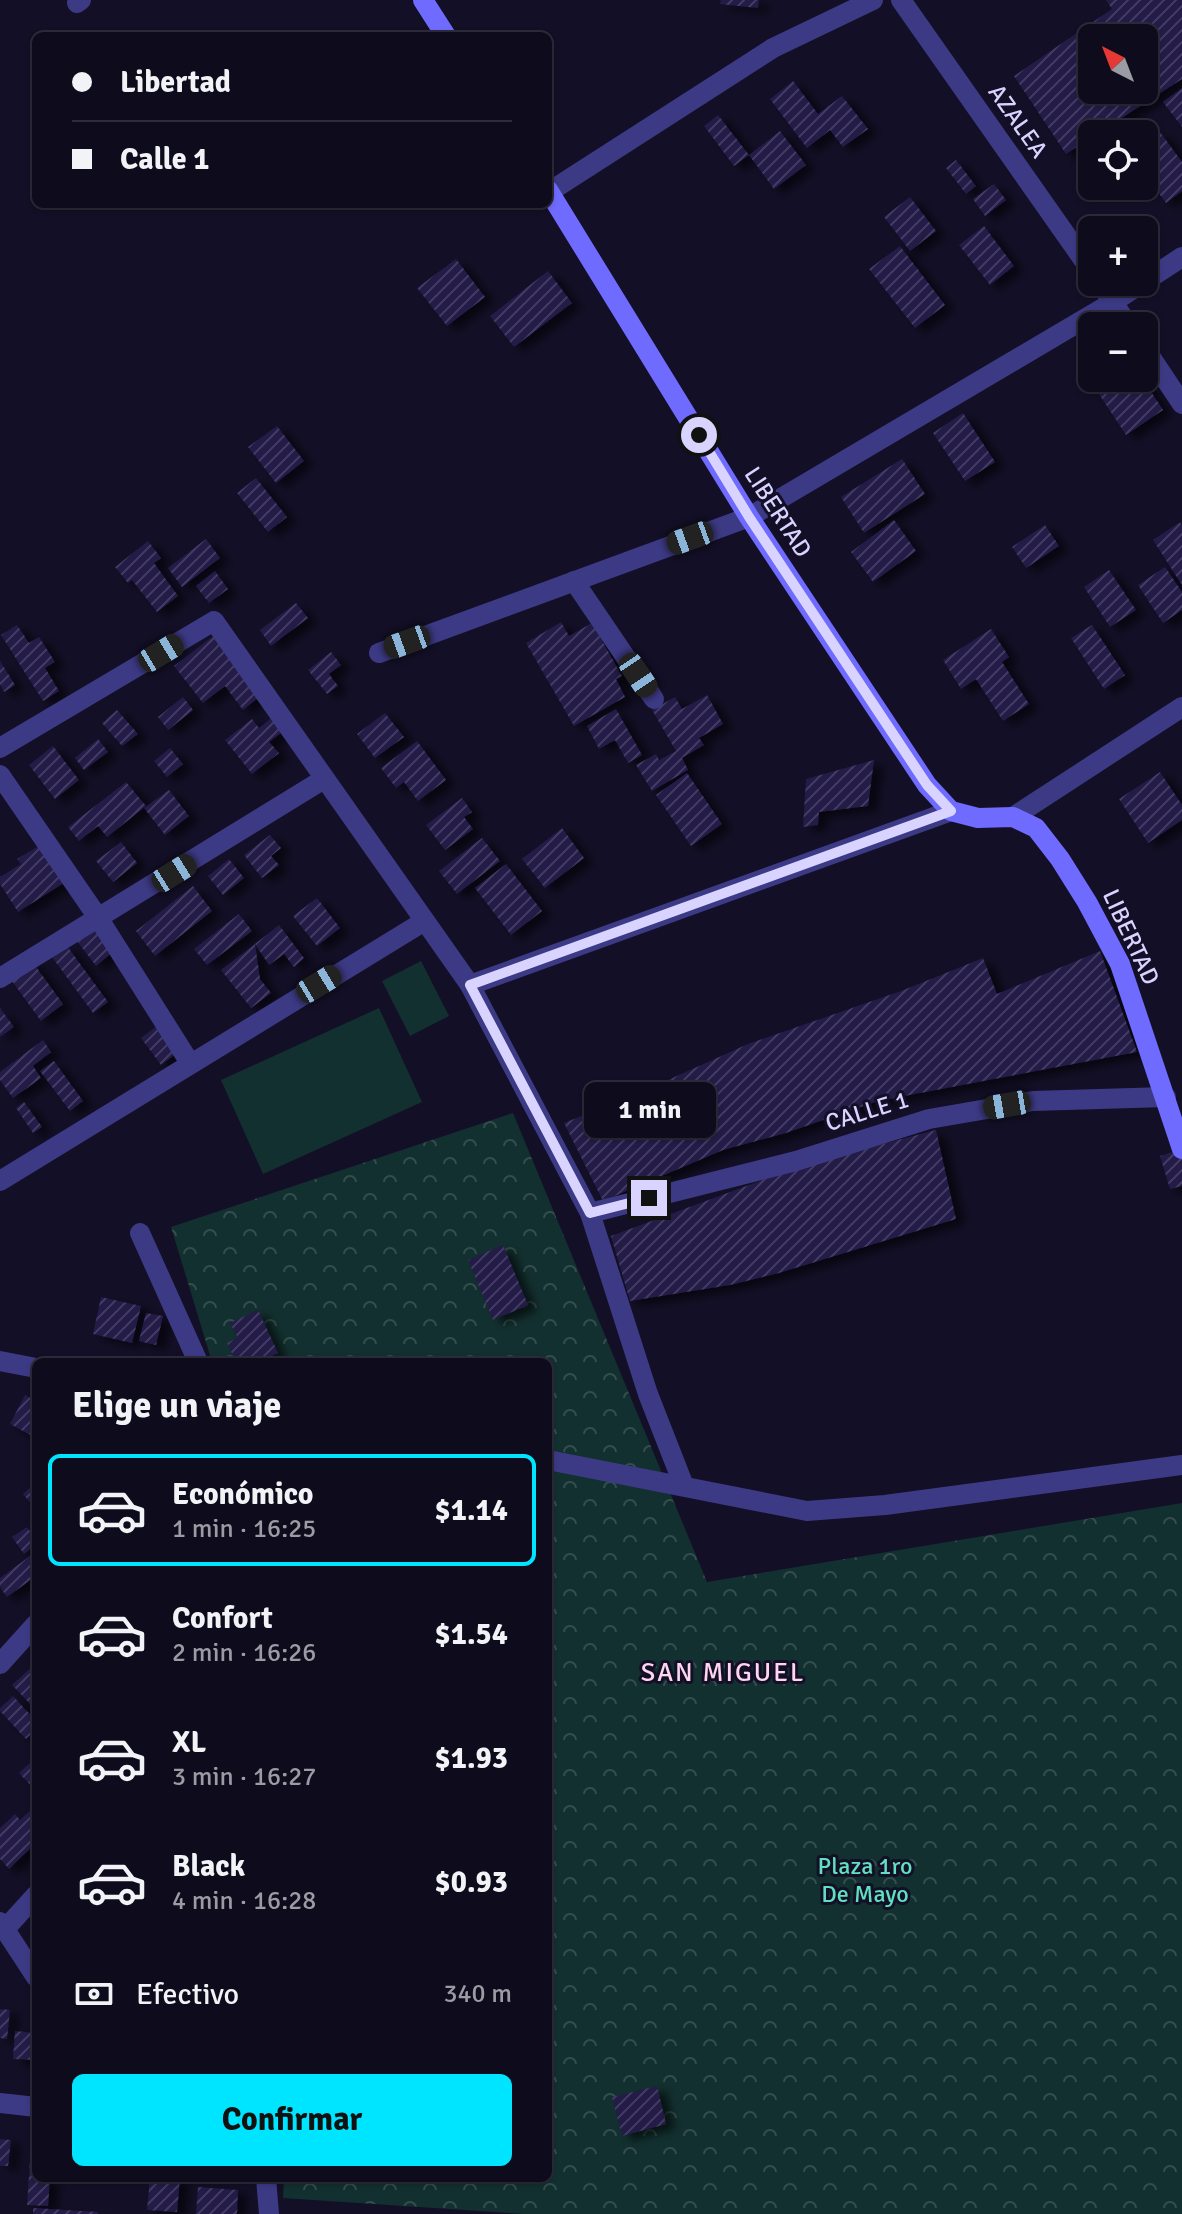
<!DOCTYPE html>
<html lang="es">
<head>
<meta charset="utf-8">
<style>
  body { margin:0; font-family:Signika,sans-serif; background:#171425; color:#f1f3f6; height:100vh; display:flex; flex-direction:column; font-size:30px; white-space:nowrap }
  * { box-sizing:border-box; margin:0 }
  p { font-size:26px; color:#9b9ba3 }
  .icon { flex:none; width:44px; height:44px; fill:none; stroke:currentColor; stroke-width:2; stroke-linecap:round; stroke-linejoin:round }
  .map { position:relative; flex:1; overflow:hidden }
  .details { position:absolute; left:32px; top:1358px; width:520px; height:824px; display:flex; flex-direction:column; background:#0e0b1c; border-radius:12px; box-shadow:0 2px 6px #0004,0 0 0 2px #2e2b3b }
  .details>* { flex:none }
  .top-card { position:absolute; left:32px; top:32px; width:520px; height:176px; border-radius:12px; box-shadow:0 2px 6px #0004,0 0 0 2px #2e2b3b; display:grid; align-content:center; height:176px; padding:0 40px; background:#0e0b1c }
  .needle { width:52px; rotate:318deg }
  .buttons { position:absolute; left:1078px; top:24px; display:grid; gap:16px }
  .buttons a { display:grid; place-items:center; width:80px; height:80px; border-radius:12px; background:#0e0b1c; box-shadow:0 2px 6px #0004,0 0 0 2px #2e2b3b; font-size:40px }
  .end { position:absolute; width:36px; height:36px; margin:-18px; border:10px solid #d9d4ff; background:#111; box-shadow:0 0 0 4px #111 }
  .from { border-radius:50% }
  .bubble { position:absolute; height:56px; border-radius:12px; background:#0e0b1c; box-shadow:0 2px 6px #0004,0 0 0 2px #2e2b3b; font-size:26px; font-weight:700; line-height:56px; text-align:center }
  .car { position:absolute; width:24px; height:48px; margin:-24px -12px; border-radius:10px; box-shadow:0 0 6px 2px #0007; background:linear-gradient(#222 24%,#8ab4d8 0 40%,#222 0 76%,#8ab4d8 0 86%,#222 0) }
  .top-card b { display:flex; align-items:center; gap:28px; height:76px; font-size:30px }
  .top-card b+b { border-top:2px solid #2e2b3b }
  .top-card i { width:20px; height:20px; background:#f1f3f6 }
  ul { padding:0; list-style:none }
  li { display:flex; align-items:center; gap:24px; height:112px; margin:0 16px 12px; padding:0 24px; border:4px solid transparent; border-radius:12px }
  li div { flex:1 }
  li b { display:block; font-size:30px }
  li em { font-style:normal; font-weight:700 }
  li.selected { border-color:#00e5ff }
  li>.icon { width:72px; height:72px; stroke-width:1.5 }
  h2 { padding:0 40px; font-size:36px; line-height:96px }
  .pay { display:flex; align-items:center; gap:20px; height:88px; padding:0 40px; font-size:30px }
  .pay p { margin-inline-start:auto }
  .primary-button { display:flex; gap:16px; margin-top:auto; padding:16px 40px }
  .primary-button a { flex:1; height:92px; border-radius:12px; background:#00e5ff; color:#111; font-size:32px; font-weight:700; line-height:92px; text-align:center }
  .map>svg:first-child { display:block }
  .grass { fill:#12302f }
  .park { fill:url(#park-crowns) }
  .building { fill:url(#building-hatch); fill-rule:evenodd; filter:url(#shadow) }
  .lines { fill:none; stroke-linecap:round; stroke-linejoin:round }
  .minor { stroke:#3d3a85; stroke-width:20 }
  .secondary { stroke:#6f6bff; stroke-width:20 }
  .route { stroke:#d9d4ff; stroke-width:10 }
  .labels { text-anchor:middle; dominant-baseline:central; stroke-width:6; stroke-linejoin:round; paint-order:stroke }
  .street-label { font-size:24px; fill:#d9d4ff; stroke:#130f26 }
  .park-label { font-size:24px; fill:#5fe0c0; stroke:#130f26 }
  .neighbourhood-label { font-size:26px; letter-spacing:2px; fill:#ffd6f0; stroke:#130f26 }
</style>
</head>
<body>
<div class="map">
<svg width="1182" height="2214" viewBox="0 0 1182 2214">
  <defs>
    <pattern id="park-crowns" width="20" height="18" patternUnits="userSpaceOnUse" patternTransform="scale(2)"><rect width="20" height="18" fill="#12302f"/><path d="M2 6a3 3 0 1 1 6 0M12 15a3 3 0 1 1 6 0" fill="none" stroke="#344d4e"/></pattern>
    <pattern id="building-hatch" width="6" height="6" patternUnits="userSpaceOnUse" patternTransform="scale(2)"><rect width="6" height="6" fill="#241b47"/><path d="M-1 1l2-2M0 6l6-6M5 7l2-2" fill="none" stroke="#433b63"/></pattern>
    <filter id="shadow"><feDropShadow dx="9" dy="5" stdDeviation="4" flood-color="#0009"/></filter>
  </defs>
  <rect width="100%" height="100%" fill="#130f26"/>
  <g class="grass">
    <polygon points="421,961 449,1016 410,1036 382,981"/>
    <polygon points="379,1008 422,1102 263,1174 221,1080"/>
  </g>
  <polygon class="park" points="513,1113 707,1582 1182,1503 1182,2214 524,2214 283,2198 284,2178 548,2178 548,1362 212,1362 171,1227"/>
  <g class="building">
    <polygon points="721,0 759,0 758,8 720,4"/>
    <path d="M 1106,0 L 1182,0 L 1182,79 L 1097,134 L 1092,134 L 1092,137 L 1066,154 L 1014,76 L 1112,9 ZM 1092,38 L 1144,38 L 1144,90 L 1092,90 Z"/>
    <polygon points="793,81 818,114 842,96 868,129 843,147 830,130 807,148 770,99"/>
    <polygon points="1182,88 1182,127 1163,102"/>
    <polygon points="718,115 749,155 734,166 704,126"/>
    <polygon points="780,131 806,165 774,189 749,155"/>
    <polygon points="1160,132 1182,162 1182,191 1166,203 1144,173 1144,144"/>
    <polygon points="956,160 976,186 966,194 946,168"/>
    <polygon points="994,184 1006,200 985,216 973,199"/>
    <polygon points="910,197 936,231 910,251 884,217"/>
    <polygon points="984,226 1014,266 990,285 959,245"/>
    <polygon points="900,246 945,305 915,328 869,269"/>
    <polygon points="456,259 485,297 447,326 417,288"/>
    <polygon points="548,271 572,303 514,347 490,316"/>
    <polygon points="1092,373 1092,378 1142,378 1163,410 1126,435 1087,376"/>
    <polygon points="963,413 995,462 965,481 933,433"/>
    <polygon points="277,426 304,461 276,483 248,447"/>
    <polygon points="902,459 925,494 864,533 841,497"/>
    <polygon points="256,478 287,517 268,532 237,493"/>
    <polygon points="894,520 916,551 873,582 851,552"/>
    <polygon points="1180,522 1182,526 1182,585 1153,540"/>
    <polygon points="1045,525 1059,546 1026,568 1012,547"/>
    <polygon points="206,539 220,558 182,587 168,568"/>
    <polygon points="148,541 161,558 154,563 178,596 157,612 132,580 128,583 115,567"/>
    <polygon points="1165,567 1182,592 1182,610 1163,623 1138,585"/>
    <polygon points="1109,570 1136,610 1110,627 1084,587"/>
    <polygon points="215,571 228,589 209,603 196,586"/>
    <polygon points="296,603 308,618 271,646 260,630"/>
    <polygon points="561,622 569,636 592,623 622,676 616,679 625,697 574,726 526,643"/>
    <polygon points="17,625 29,643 39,637 55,662 45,668 59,691 43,701 1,635"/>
    <polygon points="1092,625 1125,675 1104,689 1071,638"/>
    <polygon points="991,629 1009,657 1002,662 1029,704 1003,721 976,679 961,689 943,660"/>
    <polygon points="217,633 263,694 243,710 225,686 203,703 174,666"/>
    <polygon points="331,652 341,665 329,674 338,686 327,694 308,670"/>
    <polygon points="0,661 15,685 4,692 0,684"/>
    <polygon points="707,695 723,724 699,738 704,745 682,758 688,770 652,791 636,765 656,754 659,760 676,751 652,710 675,697 682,709"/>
    <polygon points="183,697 193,710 168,730 158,717"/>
    <polygon points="616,709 642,755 628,763 615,740 599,749 587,726"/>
    <polygon points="117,710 138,734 122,746 102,723"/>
    <polygon points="385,713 404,737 375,758 357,734"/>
    <polygon points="276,714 288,728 269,742 279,753 252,774 225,740 252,719 259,728"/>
    <polygon points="98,739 108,752 84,770 75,758"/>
    <polygon points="417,741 446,780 418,801 404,782 396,788 381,768"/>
    <polygon points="53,746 79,780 55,799 29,765"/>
    <polygon points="170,748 183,764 167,777 154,761"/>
    <polygon points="874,760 868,806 819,812 818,825 803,827 806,779"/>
    <polygon points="1160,772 1182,805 1182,820 1148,843 1119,799"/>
    <polygon points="687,773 722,824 691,846 656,795"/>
    <polygon points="126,782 146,806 107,837 98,826 79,841 68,827"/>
    <polygon points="169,790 189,816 165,835 144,808"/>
    <polygon points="462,798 472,812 464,817 473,829 445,850 426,825"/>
    <polygon points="562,828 584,858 545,888 522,859"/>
    <polygon points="270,835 281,848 271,856 279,865 262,878 244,855"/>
    <polygon points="482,838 500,861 457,894 439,871"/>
    <polygon points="121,842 137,863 113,882 96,861"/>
    <polygon points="42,844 67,881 18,912 0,884 0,877 21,864 17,859"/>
    <polygon points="229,859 244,878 223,895 208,876"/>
    <polygon points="506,864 542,911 511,935 475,888"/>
    <polygon points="193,886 212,911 155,956 136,931"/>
    <polygon points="317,898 340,928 317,946 293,916"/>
    <polygon points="239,914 252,931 207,965 194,949"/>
    <polygon points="279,925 304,958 294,967 284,954 269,965 255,944"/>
    <polygon points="94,928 113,952 96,966 77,941"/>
    <polygon points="255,944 260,979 271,993 251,1008 221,970"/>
    <polygon points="67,946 108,1002 93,1013 52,957"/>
    <polygon points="1100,951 1137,1052 878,1101 786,1133 723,1150 603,1201 564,1123 639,1093 748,1044 901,991 983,958 997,994"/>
    <polygon points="31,960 63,1004 41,1021 9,977"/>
    <polygon points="0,1008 14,1027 0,1037"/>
    <polygon points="161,1023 181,1050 161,1065 141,1038"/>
    <polygon points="43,1040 51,1052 33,1066 41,1078 13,1098 0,1080 0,1072"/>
    <polygon points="54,1061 83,1101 70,1111 40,1071"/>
    <polygon points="24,1102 42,1127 33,1133 16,1108"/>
    <polygon points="936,1130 956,1219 779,1273 730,1285 630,1301 611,1236 803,1165"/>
    <polygon points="1182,1149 1182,1186 1170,1189 1160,1156"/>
    <polygon points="503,1245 528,1305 493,1320 468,1260"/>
    <polygon points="101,1297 141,1306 132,1343 93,1334"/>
    <polygon points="258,1310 278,1353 259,1362 249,1362 247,1357 236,1362 227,1343 238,1338 230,1323"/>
    <polygon points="146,1313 163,1316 156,1345 139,1341"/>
    <polygon points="25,1395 36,1401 36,1438 10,1424"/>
    <polygon points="36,1482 36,1510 23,1494"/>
    <polygon points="27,1527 36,1540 36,1545 24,1554 12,1537"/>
    <polygon points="30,1556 36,1565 36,1576 7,1597 0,1587 0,1578"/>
    <polygon points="36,1663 36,1710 12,1685"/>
    <polygon points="13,1696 36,1721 36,1729 26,1739 0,1711 0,1708"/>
    <polygon points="36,1757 36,1791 19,1773"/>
    <polygon points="36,1805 36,1843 9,1869 0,1859 0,1828 15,1814 20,1820"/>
    <polygon points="0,2009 10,2010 7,2039 0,2038"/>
    <polygon points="15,2031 36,2033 36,2060 13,2059"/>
    <polygon points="657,2086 666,2124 622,2136 612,2097"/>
    <polygon points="0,2139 11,2140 8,2166 0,2166"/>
    <polygon points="31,2144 36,2144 36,2178 50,2178 48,2206 27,2205"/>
    <polygon points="150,2178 180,2178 177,2212 147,2210"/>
    <polygon points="198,2187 238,2190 237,2214 196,2214"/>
    <polygon points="33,2208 98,2212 98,2214 33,2214"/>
  </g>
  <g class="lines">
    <g class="minor">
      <polyline points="901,0 1092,272"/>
      <polyline points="77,3 81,0"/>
      <polyline points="549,192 773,48 873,0"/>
      <polyline points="1099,282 1129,326"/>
      <polyline points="1144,347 1182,404"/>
      <polyline points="574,581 654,699"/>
      <polyline points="379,653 749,517 1113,302 1182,257"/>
      <polyline points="0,748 214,621 470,985 590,1213 648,1394 684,1486"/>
      <polyline points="0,775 99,919 190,1063"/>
      <polyline points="1013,817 1182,707"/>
      <polyline points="0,978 324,779"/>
      <polyline points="470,985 951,811"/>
      <polyline points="0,1181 423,922"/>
      <polyline points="590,1213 796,1161 929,1119 1033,1101 1166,1097"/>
      <polyline points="140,1233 198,1362"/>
      <polyline points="0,1361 36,1368"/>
      <polyline points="548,1460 807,1511 885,1505 1182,1465"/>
      <polyline points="0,1664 36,1624"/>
      <polyline points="0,1922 36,1977"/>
      <polyline points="5,1929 36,1895"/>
      <polyline points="0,2103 36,2107"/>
      <polyline points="266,2178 269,2214"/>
    </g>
    <g class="secondary">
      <polyline points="423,0 446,36"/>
      <polyline points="548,190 749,517 927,785 951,811 978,818 1013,817 1036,828 1060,859 1087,902 1120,964 1182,1149"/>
    </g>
  </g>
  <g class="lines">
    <polyline class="route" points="649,1198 590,1213 470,985 951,811 927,785 749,517 699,435"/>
  </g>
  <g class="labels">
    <g class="street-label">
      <text transform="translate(1018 121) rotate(55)">AZALEA</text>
      <text transform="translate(778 512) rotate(57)">LIBERTAD</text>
      <text transform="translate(1131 937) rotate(65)">LIBERTAD</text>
      <text transform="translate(867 1111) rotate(-17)">CALLE 1</text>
    </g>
    <g class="park-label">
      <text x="865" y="1866">Plaza 1ro<tspan x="865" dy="28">De Mayo</tspan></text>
    </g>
    <g class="neighbourhood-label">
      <text x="723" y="1673">SAN MIGUEL</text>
    </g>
  </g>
</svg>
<div class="buttons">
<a><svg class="needle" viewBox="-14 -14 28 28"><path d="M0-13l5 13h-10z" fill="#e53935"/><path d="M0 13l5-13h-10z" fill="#9b9ba3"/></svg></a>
<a><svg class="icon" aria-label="locate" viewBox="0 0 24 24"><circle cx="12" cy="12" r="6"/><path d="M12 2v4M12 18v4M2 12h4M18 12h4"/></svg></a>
<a>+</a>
<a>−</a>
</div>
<i class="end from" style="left:699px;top:435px"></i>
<i class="end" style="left:649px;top:1198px"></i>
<div class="bubble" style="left:584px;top:1082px;width:132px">1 min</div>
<i class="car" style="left:690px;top:538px;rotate:250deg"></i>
<i class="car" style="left:407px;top:642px;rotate:250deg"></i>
<i class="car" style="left:161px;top:653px;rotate:59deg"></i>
<i class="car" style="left:638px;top:675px;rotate:146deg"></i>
<i class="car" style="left:174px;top:873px;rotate:58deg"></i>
<i class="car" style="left:319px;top:984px;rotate:59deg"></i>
<i class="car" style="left:1007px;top:1105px;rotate:260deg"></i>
<div class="top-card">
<b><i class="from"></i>Libertad</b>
<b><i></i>Calle 1</b>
</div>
<section class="details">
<h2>Elige un viaje</h2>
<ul>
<li class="selected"><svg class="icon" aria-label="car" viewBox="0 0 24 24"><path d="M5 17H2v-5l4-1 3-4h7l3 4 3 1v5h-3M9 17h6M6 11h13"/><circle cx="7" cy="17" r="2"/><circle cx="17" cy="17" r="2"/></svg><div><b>Económico</b><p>1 min · 16:25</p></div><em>$1.14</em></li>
<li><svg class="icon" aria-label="car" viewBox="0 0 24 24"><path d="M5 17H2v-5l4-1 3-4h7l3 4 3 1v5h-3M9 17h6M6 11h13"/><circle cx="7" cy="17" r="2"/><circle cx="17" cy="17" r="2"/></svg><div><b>Confort</b><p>2 min · 16:26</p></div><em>$1.54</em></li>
<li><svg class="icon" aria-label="car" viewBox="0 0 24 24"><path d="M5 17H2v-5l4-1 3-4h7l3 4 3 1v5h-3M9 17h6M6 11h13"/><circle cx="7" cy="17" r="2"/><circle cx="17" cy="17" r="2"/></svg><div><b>XL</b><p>3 min · 16:27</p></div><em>$1.93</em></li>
<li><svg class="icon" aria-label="car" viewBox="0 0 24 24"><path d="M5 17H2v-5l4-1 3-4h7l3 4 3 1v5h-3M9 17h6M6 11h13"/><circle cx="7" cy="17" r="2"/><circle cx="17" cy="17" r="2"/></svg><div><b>Black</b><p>4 min · 16:28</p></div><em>$0.93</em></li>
</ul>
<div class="pay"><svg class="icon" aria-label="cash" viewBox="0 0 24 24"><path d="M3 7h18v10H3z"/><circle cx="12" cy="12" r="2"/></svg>Efectivo<p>340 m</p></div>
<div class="primary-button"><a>Confirmar</a></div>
</section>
</div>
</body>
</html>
